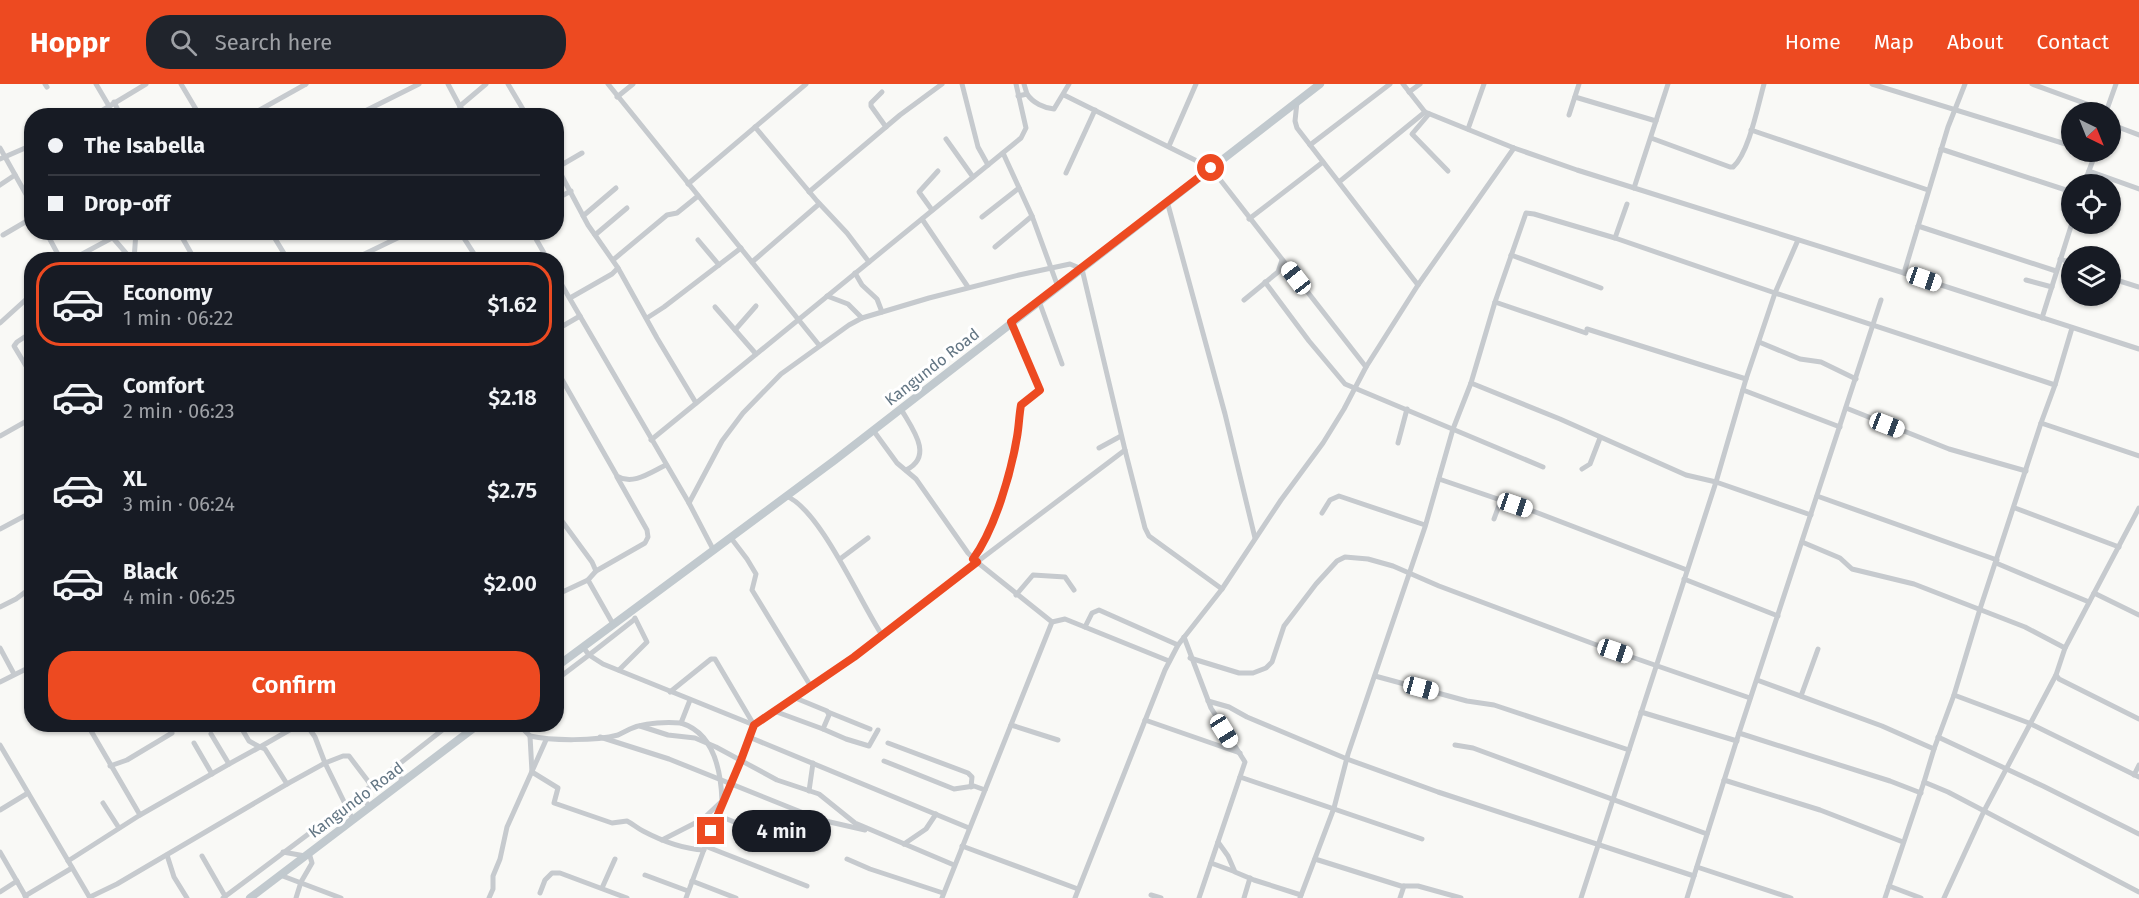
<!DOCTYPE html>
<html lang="en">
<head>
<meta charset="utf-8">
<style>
  body { margin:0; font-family:"Fira Sans",sans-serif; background:#20242c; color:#f1f3f6; height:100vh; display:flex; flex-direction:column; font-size:22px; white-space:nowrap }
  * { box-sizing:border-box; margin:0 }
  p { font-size:20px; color:#9ea1a6 }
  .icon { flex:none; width:33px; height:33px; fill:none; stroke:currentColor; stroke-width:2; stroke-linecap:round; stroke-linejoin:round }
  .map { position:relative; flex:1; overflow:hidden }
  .details { position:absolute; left:24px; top:168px; width:540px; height:480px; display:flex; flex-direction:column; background:#171b24; border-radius:24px; box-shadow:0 2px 4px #0004 }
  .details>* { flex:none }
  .guide { position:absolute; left:24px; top:24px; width:540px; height:132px; border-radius:24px; box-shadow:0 2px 4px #0004; display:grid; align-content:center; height:132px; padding:0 24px; background:#171b24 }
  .needle { width:39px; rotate:137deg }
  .fabs { position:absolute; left:2061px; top:18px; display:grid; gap:12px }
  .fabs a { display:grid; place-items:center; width:60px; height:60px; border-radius:50%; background:#171b24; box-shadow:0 2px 4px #0004; font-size:30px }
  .end { position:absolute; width:27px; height:27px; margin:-14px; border:8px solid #ed4a21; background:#fff; box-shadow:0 0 0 3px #fff }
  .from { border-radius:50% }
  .bubble { position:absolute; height:42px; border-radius:21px; background:#171b24; box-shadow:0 2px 4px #0004; font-size:20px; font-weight:600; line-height:42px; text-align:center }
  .car { position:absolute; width:18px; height:36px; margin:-18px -9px; border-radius:8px; box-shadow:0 0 4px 2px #0007; background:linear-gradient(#fff 24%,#345 0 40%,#fff 0 76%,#345 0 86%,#fff 0) }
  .guide b { display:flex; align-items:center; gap:21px; height:57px; font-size:22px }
  .guide b+b { border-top:2px solid #363941 }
  .guide i { width:15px; height:15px; background:#f1f3f6 }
  ul { padding:10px 0 0; list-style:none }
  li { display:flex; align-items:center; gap:18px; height:84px; margin:0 12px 9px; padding:0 12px; border:3px solid transparent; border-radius:24px }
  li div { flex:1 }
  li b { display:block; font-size:22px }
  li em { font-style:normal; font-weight:600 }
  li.selected { border-color:#ed4a21 }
  li>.icon { width:54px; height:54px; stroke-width:1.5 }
  .button { display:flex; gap:12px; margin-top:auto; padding:12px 24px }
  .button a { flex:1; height:69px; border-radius:24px; background:#ed4a21; color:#fff; font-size:24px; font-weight:600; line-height:69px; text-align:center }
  header { display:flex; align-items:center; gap:36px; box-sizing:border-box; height:84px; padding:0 30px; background:#ed4a21; color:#fff }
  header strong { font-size:28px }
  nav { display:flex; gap:33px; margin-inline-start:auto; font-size:21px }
  .search { width:420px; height:54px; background:#20242c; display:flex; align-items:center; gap:15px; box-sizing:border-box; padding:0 21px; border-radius:24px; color:#9ea1a6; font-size:22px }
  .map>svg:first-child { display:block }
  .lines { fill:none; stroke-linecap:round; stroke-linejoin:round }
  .minor { stroke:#c6cace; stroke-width:5 }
  .highway { stroke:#c1c9ce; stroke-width:8 }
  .route { stroke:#ed4a21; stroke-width:8 }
  .labels { text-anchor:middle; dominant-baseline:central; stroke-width:6; stroke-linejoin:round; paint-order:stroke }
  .street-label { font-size:16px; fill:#627583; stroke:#fff }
</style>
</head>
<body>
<header>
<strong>Hoppr</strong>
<div class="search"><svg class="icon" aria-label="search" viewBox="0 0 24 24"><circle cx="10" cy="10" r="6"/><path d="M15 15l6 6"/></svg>Search here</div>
<nav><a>Home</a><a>Map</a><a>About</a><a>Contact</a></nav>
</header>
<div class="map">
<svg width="2139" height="814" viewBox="0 0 2139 814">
  <rect width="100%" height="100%" fill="#f9f9f6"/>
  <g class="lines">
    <g class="minor">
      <polyline points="45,0 47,3"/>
      <polyline points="96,0 109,22"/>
      <polyline points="181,0 200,32"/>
      <polyline points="448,0 465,32"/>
      <polyline points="508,0 527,32"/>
      <polyline points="608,0 819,261"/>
      <polyline points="962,0 978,63 988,81"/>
      <polyline points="1024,0 1027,10"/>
      <polyline points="1403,0 1425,28 1514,64 1577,86 1904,189 2139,265"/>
      <polyline points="1872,0 2072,62"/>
      <polyline points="2032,0 2106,27"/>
      <polyline points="882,8 871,19 871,22 886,43"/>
      <polyline points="1409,8 1420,0"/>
      <polyline points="1064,11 1211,84 1366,283"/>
      <path d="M 1018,12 L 1027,10 C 1033,19 1044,24 1054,25 L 1069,0"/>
      <polyline points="617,13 633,0"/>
      <polyline points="1575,13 1656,37"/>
      <polyline points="114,18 121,32"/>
      <polyline points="1297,18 1295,37 1297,44 1418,201"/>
      <polyline points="460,22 486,0"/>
      <polyline points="2106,28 2116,0"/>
      <polyline points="1429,30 1412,50 1448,87"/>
      <polyline points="1569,31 1579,0"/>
      <polyline points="93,32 146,0"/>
      <polyline points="249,32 306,0"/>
      <polyline points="355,32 419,0"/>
      <polyline points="450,32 461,24"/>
      <polyline points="2110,40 2139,51"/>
      <polyline points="755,43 817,117 847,149 869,178"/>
      <polyline points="1468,45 1484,0"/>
      <polyline points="1751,46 1928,106"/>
      <path d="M 1651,54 L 1730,83 L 1733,83 C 1749,69 1758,21 1764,0"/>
      <polyline points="946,55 973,93"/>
      <polyline points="1310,61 1390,0"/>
      <polyline points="1169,62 1196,0"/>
      <polyline points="0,64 32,121"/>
      <polyline points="1941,65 2072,108"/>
      <polyline points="1003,69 1032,132 1058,203"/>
      <polyline points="0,75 32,61"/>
      <polyline points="556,81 588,141 618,184 657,254 696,319"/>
      <polyline points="558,83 582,69"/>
      <polyline points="2089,87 2139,105"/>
      <polyline points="1066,89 1095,26"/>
      <polyline points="1339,98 1425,28"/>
      <polyline points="688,100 806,0"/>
      <polyline points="2084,100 2096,68"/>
      <polyline points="0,101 15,91"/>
      <polyline points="1634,104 1668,0"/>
      <polyline points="809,108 900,31 942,0"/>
      <polyline points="556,115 571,107"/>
      <polyline points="1167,117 1225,330 1255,454"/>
      <polyline points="932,126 919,108 938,87"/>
      <polyline points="583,132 616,104"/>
      <polyline points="982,133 1019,104"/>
      <polyline points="922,135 968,203"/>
      <polyline points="1249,135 1323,78"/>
      <polyline points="1918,142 2056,187"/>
      <polyline points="46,148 61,176"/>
      <polyline points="179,148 195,176"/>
      <polyline points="271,148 288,176"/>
      <polyline points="460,148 478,176"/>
      <polyline points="532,148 548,176"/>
      <polyline points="3,151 32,134"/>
      <polyline points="595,151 627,124"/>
      <polyline points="113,154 132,176"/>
      <polyline points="1615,154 1627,120"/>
      <polyline points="698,156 719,181"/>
      <polyline points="995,163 1032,132"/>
      <polyline points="1511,171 1601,204"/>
      <polyline points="2060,175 2072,179"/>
      <polyline points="71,176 123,148"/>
      <polyline points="134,176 136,148"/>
      <polyline points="352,176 410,148"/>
      <polyline points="613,176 667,131 677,129 698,112"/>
      <polyline points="752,178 819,120"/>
      <polyline points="855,189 862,201 877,215 882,228"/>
      <polyline points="1904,189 1948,43 1965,0"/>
      <polyline points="556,191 689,419 714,467"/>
      <polyline points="2110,194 2139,203"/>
      <polyline points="2026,196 2052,203"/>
      <polyline points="1265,198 1309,257 1345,300 1543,383"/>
      <polyline points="827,212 848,220 862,234"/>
      <polyline points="570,214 612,190 618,184"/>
      <polyline points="1244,216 1278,188 1282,176"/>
      <polyline points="1039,217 1062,280"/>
      <polyline points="1495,218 1586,249"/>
      <polyline points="715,223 756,270"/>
      <polyline points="647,234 664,223 741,164"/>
      <polyline points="2042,234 2072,139"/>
      <polyline points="0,239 32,210"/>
      <polyline points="1587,245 1746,295"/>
      <polyline points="556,246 580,232"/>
      <polyline points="735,246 756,222"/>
      <polyline points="32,248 17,258 14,262 32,292"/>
      <polyline points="1759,258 1800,275 1821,278 1856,295"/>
      <path d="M 556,285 L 617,392 C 633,402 651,388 666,381"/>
      <polyline points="1471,299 1560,335 1686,391 1716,398 1811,431"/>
      <polyline points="1743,306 1840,343"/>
      <polyline points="1846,324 1949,365 2026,387"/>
      <path d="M 901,325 C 911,343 935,372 906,386"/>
      <polyline points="2041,339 2139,372"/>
      <polyline points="0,352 32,334"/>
      <polyline points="651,356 1021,54 1026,44 1016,0"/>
      <polyline points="1398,359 1407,325"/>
      <polyline points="1099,364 1121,352"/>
      <polyline points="1125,366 1145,444 1149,452 1222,505"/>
      <polyline points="1582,385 1590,380 1600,354"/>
      <polyline points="1439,395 1530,426 1687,486"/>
      <path d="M 786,412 C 820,425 860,518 882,551"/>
      <polyline points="1817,412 1997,476"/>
      <polyline points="689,419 722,357 743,329 781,290 849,241 862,234 929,214 1019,191 1070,180 1082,185 1125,366 977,478 968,469 916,395 897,379 873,346"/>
      <polyline points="2015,424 2119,463"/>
      <polyline points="2139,424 2065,564 2056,591 2059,595 2139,635"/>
      <polyline points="556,429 592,478 596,487 588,496 556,511"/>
      <polyline points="1322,429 1330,416 1339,412 1425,441"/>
      <polyline points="1494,435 1501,416"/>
      <polyline points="0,445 32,428"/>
      <polyline points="731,454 747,475 756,490 752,506 810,601"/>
      <polyline points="1802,458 1840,474 1852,485 1914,500 2025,543 2065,564"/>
      <polyline points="840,475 868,454"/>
      <path d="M 973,475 C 994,446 1011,388 1017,353 C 1019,342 1019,332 1021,321 L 1040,306 L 1011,239"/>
      <polyline points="1996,479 2089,518"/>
      <polyline points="596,487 645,459 648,453 647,446 617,393"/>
      <polyline points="1684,495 1778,532"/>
      <polyline points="588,496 613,540"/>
      <polyline points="2094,509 2139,531"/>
      <polyline points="1016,511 1033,491 1065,493 1074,506"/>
      <polyline points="0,523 16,515 32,503"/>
      <polyline points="635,535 589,571 603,580 754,641"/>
      <polyline points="1085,543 1092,529 1099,526 1178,561"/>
      <polyline points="1184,553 1211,624 1245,678 1199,814"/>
      <polyline points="0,564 14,590"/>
      <polyline points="1190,574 1239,589 1253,589 1266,584 1272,578 1284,542 1316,500 1337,477 1345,473 1368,475 1393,482 1439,502 1594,560 1750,614"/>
      <polyline points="619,586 647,558 635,534"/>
      <polyline points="1375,592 1467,617 1494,621 1629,666"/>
      <polyline points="556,596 589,571 583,563"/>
      <polyline points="1757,596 1882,642 1934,665"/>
      <polyline points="0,598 32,582"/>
      <polyline points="670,608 711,575 715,575 754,641"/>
      <polyline points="1954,611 2029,639 2139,693"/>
      <polyline points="1801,612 1818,565"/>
      <polyline points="793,613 827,627 829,631 823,645 846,655 869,662 878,646"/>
      <polyline points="1208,617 1229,623 1247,633 1347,675 1438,708 1694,792"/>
      <polyline points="774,627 823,645"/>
      <polyline points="828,628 870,645"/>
      <polyline points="1641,628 1737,657"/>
      <polyline points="1145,636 1240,669"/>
      <polyline points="239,640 249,657 260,663 293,644 306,640"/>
      <polyline points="306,640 315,653 325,679 343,672 349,672 371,701"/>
      <path d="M 518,640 L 530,652 L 532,688 L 558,704 L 554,719 L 612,739 L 627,737 C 633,740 637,744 643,747 C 662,757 682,765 704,766"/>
      <polyline points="1011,641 1058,656"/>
      <polyline points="640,642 668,651 695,654 716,663 777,696 819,710 855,739 954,781"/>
      <polyline points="1739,649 1890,697 1921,709"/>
      <path d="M 530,652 C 552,657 596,657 618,651 C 622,649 626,647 630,645 C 646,638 664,638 681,639 L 690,616"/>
      <polyline points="600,653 669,675 821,736 865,746"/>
      <polyline points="749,653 969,744"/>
      <polyline points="1938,653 2043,702 2139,750"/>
      <polyline points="194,659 212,690"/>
      <polyline points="888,659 968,689 972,693 971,703"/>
      <polyline points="0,661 90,814"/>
      <polyline points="1455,661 1473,664 1707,750"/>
      <polyline points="884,677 954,705 974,702 985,706"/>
      <polyline points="110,682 127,676 172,649"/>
      <polyline points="393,685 404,698"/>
      <polyline points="2134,691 2139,681"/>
      <polyline points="1240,693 1422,755"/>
      <polyline points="1724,696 1820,726 1903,758"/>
      <polyline points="1924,698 1948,708 2139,808"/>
      <polyline points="287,700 325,679 353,736"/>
      <polyline points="809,707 813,679"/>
      <polyline points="361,710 370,724"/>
      <polyline points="103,719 119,744"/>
      <polyline points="0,726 28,709"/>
      <polyline points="336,729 344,744"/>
      <polyline points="140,731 229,680"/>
      <polyline points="717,731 801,765"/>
      <path d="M 662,756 L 703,735 L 722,717 C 721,687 714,649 681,639"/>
      <polyline points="1218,758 1228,772 1235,788 1254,796 1301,811"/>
      <polyline points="904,760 926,745 936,730"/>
      <polyline points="705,762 807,802"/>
      <polyline points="962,762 1078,805"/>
      <polyline points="0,768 26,813"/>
      <polyline points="283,768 305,772"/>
      <polyline points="167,771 174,793 187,814"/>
      <polyline points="202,772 225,812"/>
      <polyline points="847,775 870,785 943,809"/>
      <polyline points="1315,775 1401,802 1418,802 1461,814"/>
      <polyline points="68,777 140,731 87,640"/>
      <polyline points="1211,779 1233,787"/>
      <polyline points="1697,783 1791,814"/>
      <polyline points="280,791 341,814"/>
      <polyline points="645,791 688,807"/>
      <polyline points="692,797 736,814"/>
      <polyline points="1889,802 1921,814"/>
      <polyline points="602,804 615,775"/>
      <polyline points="0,808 17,797"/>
      <polyline points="540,809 545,796 552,789 560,789 627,814"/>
      <polyline points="1151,811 1161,814"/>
      <polyline points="25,812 72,784"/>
      <polyline points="90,813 117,800 287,700 265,665 260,663 229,680 211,650"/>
      <polyline points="223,814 347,721 450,640"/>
      <polyline points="296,814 301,798 312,779 309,769"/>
      <polyline points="489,814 493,805 493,792 500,775 507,743 546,656"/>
      <polyline points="686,814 720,722 741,676 754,641 853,573 977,478 1052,538"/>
      <polyline points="942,814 1052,538 1065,535 1169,577"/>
      <polyline points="1075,814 1165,586 1178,561 1222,505 1281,416 1323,359 1344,325 1366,283 1418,201 1514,64"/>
      <polyline points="1244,814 1250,794"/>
      <polyline points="1300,814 1334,724 1348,670 1425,443 1453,345 1471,299 1495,218 1526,129 1534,130 1615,154 1775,209 1798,156"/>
      <polyline points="1400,814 1404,802"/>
      <polyline points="1581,814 1716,398 1746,295 1775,209 2055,301"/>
      <polyline points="1687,814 1739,649 1881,216"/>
      <polyline points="1885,814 1924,698 1934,665 1954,611 1980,525 2041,339 2055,301 2072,244"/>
      <polyline points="1944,814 1984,727 2056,591"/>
    </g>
    <g class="highway">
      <polyline points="556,583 835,376 1320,0"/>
      <polyline points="250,814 479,640"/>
    </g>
  </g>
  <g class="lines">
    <path class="route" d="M 711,747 L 741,676 L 754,641 L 854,573 L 977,478 L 973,475 C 995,445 1011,389 1017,353 C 1019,342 1019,332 1021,321 L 1040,306 L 1011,238 L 1211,84"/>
  </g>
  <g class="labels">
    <g class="street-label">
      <text transform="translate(932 283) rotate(-38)">Kangundo Road</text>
      <text transform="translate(356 716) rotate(-37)">Kangundo Road</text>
    </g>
  </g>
</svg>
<div class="fabs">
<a><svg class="needle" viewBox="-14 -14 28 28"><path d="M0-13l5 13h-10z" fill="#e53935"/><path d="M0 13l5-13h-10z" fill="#9ea1a6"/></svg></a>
<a><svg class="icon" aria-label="locate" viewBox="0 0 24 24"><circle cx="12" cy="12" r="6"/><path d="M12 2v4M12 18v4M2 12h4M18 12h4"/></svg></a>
<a><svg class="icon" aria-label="layers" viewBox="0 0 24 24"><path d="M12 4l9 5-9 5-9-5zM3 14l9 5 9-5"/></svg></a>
</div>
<i class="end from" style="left:1211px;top:84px"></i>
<i class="end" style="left:711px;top:747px"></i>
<div class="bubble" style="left:732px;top:726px;width:99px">4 min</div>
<i class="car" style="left:1296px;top:194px;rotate:322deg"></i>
<i class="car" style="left:1924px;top:195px;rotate:109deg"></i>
<i class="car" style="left:1887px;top:341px;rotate:111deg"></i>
<i class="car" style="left:1515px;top:421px;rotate:109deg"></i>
<i class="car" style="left:1615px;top:567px;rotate:109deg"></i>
<i class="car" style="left:1421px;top:604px;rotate:105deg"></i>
<i class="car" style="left:1224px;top:647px;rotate:148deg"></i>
<div class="guide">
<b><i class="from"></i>The Isabella</b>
<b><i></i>Drop-off</b>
</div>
<section class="details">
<ul>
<li class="selected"><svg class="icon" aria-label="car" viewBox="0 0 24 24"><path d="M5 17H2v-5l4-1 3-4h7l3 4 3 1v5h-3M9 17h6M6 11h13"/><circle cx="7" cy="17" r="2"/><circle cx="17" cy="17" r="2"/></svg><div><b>Economy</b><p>1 min · 06:22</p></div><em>$1.62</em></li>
<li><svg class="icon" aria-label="car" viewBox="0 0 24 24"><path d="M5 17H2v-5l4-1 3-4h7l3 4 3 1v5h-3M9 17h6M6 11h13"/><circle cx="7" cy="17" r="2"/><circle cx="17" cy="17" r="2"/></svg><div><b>Comfort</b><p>2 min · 06:23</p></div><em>$2.18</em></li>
<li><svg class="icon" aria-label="car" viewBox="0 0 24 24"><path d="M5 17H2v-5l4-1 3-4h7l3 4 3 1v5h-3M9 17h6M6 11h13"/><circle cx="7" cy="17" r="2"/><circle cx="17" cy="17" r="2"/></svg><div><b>XL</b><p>3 min · 06:24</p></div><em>$2.75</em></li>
<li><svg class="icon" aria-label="car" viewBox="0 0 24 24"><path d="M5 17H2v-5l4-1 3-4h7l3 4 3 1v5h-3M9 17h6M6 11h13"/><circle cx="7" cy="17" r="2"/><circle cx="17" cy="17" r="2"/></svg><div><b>Black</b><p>4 min · 06:25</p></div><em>$2.00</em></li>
</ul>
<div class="button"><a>Confirm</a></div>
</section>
</div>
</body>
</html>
